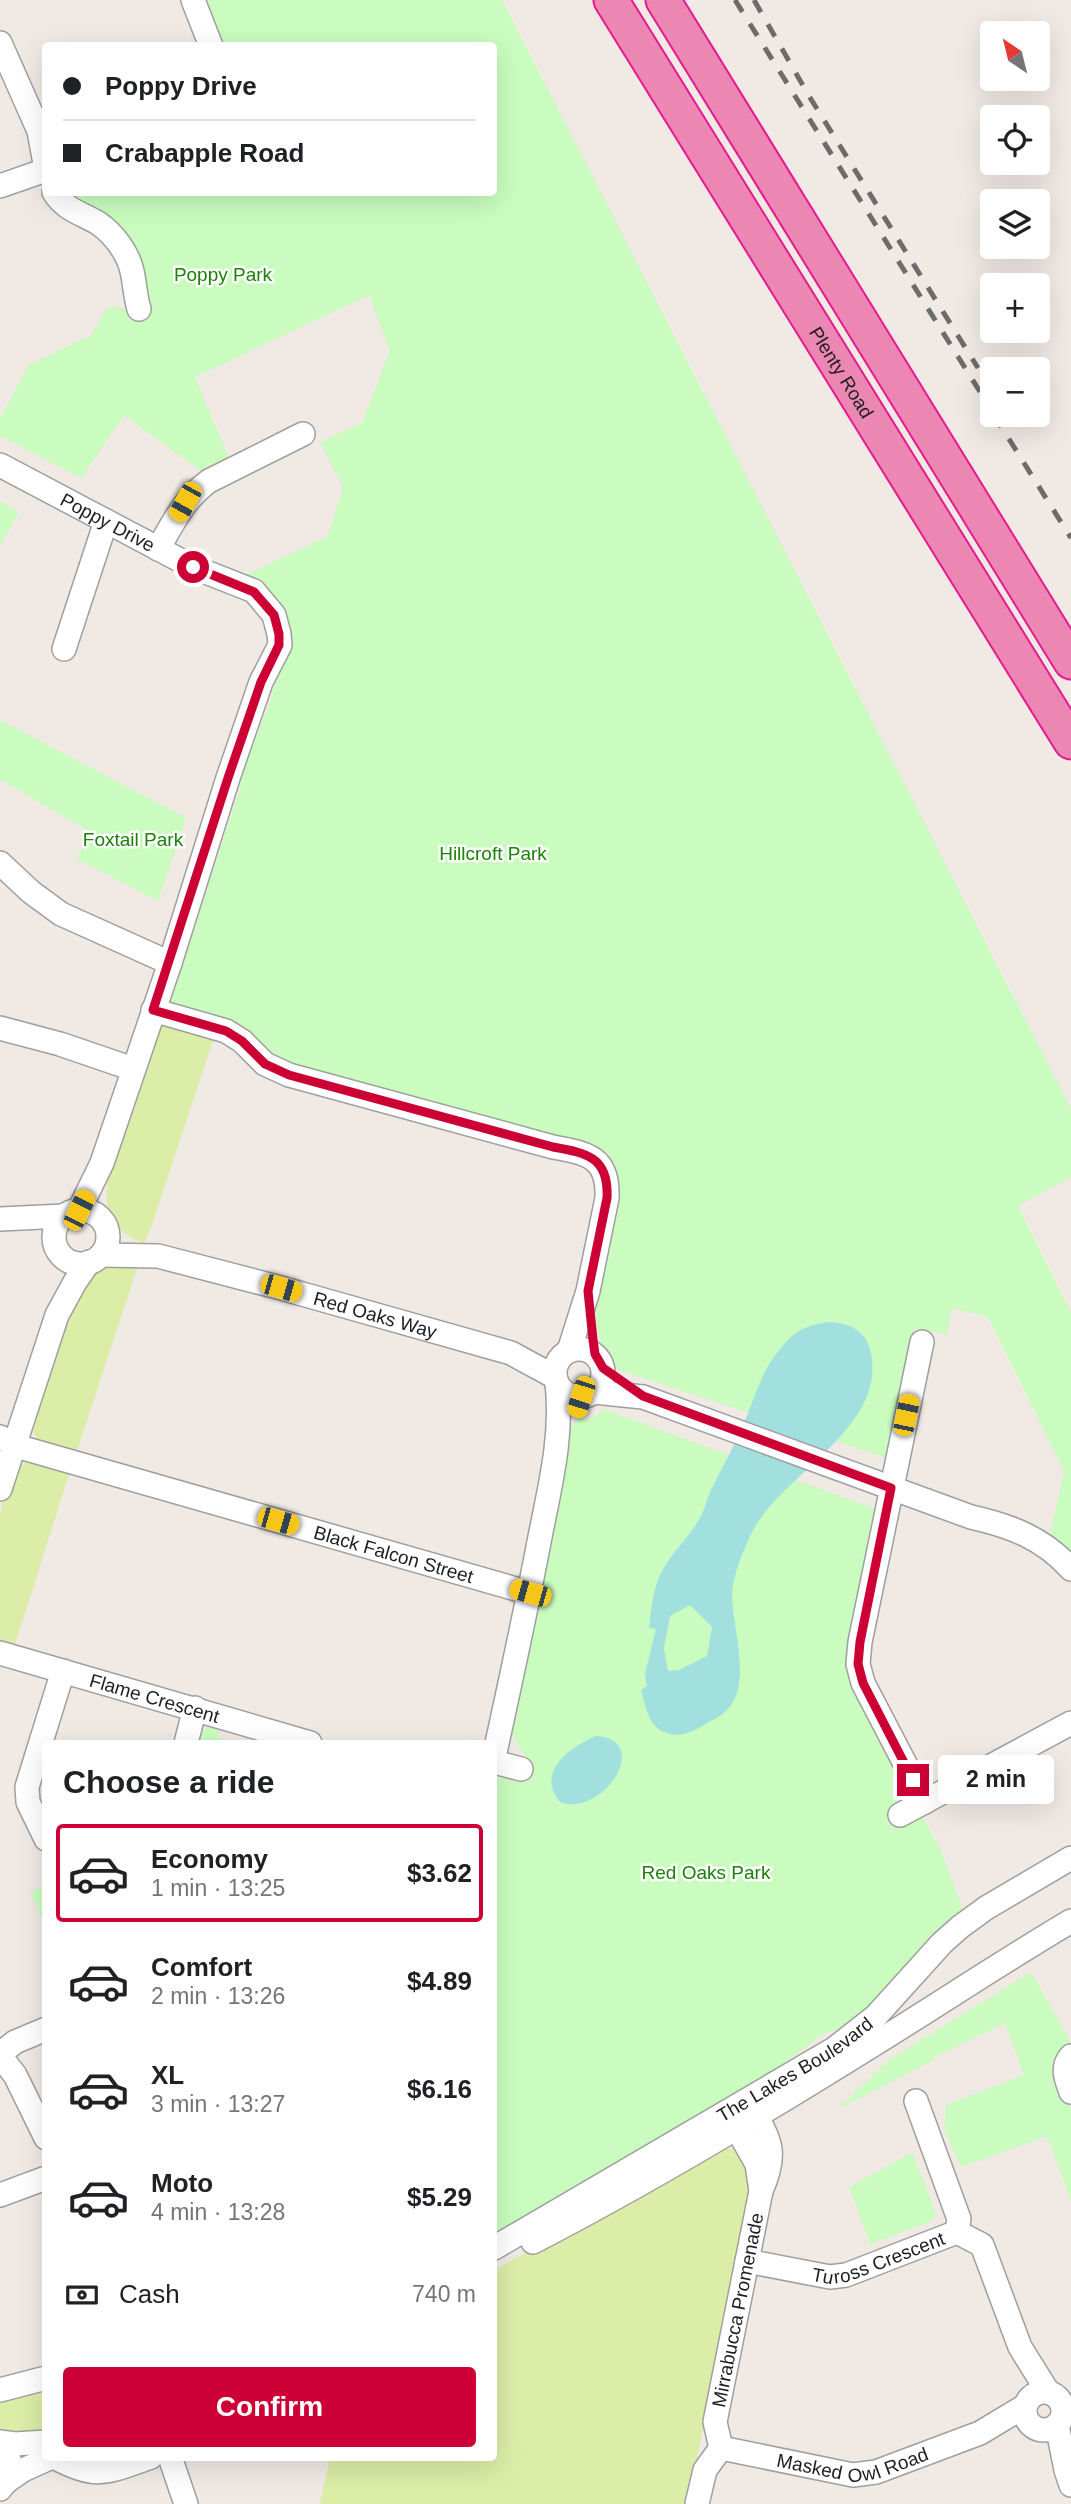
<!DOCTYPE html>
<html lang="en">
<head>
<meta charset="utf-8">
<style>
  body { margin:0; font-family:Arial,sans-serif; background:#f6f6f6; color:#202124; height:100vh; display:flex; flex-direction:column; font-size:26px; white-space:nowrap }
  * { box-sizing:border-box; margin:0 }
  p { font-size:23px; color:#757577 }
  .icon { flex:none; width:38px; height:38px; fill:none; stroke:currentColor; stroke-width:2; stroke-linecap:round; stroke-linejoin:round }
  .map { position:relative; flex:1; overflow:hidden }
  .details { position:absolute; left:42px; top:1740px; width:455px; height:721px; display:flex; flex-direction:column; background:#fff; border-radius:7px; box-shadow:0 7px 28px #0002 }
  .details>* { flex:none }
  .hud { position:absolute; left:42px; top:42px; width:455px; height:154px; border-radius:7px; box-shadow:0 7px 28px #0002; display:grid; align-content:center; height:154px; padding:0 21px; background:#fff }
  .needle { width:46px; rotate:325deg }
  .buttons { position:absolute; left:980px; top:21px; display:grid; gap:14px }
  .buttons a { display:grid; place-items:center; width:70px; height:70px; border-radius:7px; background:#fff; box-shadow:0 7px 28px #0002; font-size:35px }
  .end { position:absolute; width:32px; height:32px; margin:-16px; border:9px solid #cc0034; background:#fff; box-shadow:0 0 0 4px #fff }
  .from { border-radius:50% }
  .bubble { position:absolute; height:49px; border-radius:7px; background:#fff; box-shadow:0 7px 28px #0002; font-size:23px; font-weight:700; line-height:49px; text-align:center }
  .car { position:absolute; width:21px; height:42px; margin:-21px -10px; border-radius:9px; box-shadow:0 0 5px 2px #0007; background:linear-gradient(#f5c518 24%,#345 0 40%,#f5c518 0 76%,#345 0 86%,#f5c518 0) }
  .hud b { display:flex; align-items:center; gap:24px; height:66px; font-size:26px }
  .hud b+b { border-top:2px solid #e0e0e0 }
  .hud i { width:18px; height:18px; background:#202124 }
  ul { padding:0; list-style:none }
  li { display:flex; align-items:center; gap:21px; height:98px; margin:0 14px 10px; padding:0 7px; border:4px solid transparent; border-radius:7px }
  li div { flex:1 }
  li b { display:block; font-size:26px }
  li em { font-style:normal; font-weight:700 }
  li.active { border-color:#cc0034 }
  li>.icon { width:63px; height:63px; stroke-width:1.5 }
  h2 { padding:0 21px; font-size:32px; line-height:84px }
  .pay { display:flex; align-items:center; gap:18px; height:77px; padding:0 21px; font-size:26px }
  .pay p { margin-inline-start:auto }
  .cta { display:flex; gap:14px; margin-top:auto; padding:14px 21px }
  .cta a { flex:1; height:80px; border-radius:7px; background:#cc0034; color:#fff; font-size:28px; font-weight:700; line-height:80px; text-align:center }
  .map>svg:first-child { display:block }
  .grass { fill:#dbeda7 }
  .park { fill:#c9fcbe }
  .water { fill:#a1e0de; fill-rule:evenodd }
  .lines { fill:none; stroke-linecap:round; stroke-linejoin:round }
  .minor-casing { stroke:#9f9f9f; stroke-width:26 }
  .highway-casing { stroke:#e41a92; stroke-width:37 }
  .minor { stroke:#fff; stroke-width:23 }
  .highway { stroke:#ec87b3; stroke-width:33 }
  .rail { stroke:#6c6c6c; stroke-width:5; stroke-dasharray:14 14; stroke-linecap:butt }
  .route { stroke:#cc0034; stroke-width:9 }
  .labels { text-anchor:middle; dominant-baseline:central; stroke-width:5; stroke-linejoin:round; paint-order:stroke }
  .park-label { font-size:19px; fill:#1b8305; stroke:#fff }
  .street-label { font-size:19px; fill:#1e1e1e; stroke:#fff }
</style>
</head>
<body>
<div class="map">
<svg width="1071" height="2504" viewBox="0 0 1071 2504">
  <rect width="100%" height="100%" fill="#f0e9e4"/>
  <g class="grass">
    <path d="M 168,1023 L 215,1034 L 153,1222 L 144,1243 C 85,1222 110,1168 124,1124 L 131,1119 L 155,1045 L 152,1038 L 156,1030 Z"/>
    <path d="M 140,1260 L 76,1454 C 57,1448 36,1447 31,1426 L 70,1303 L 88,1277 L 99,1269 L 110,1264 Z"/>
    <path d="M 29,1461 L 70,1471 L 14,1648 L 0,1644 C 0,1602 0,1558 0,1517 C 1,1501 13,1465 29,1461 Z"/>
    <path d="M 723,2147 C 740,2150 747,2160 753,2175 L 688,2504 L 320,2504 L 330,2457 L 494,2457 L 494,2270 Z"/>
    <polygon points="45,2385 45,2434 0,2435 0,2397"/>
  </g>
  <g class="park">
    <polygon points="201,0 502,0 1071,1109 1071,1177 1018,1206 1071,1313 1071,1555 1050,1536 1064,1471 988,1317 952,1308 947,1334 915,1328 893,1460 619,1370 605,1352 600,1339 594,1310 612,1170 288,1067 172,1006 169,1001 170,984 177,978 241,786 240,773 268,707 286,651 244,576 328,536 343,487 320,442 362,423 390,351 369,295 195,377 230,461 205,474 124,415 81,478 0,436 0,418 29,365 92,335 107,308 121,307 132,312 141,283 61,193 494,192 494,46 218,45"/>
    <polygon points="0,501 19,512 0,546"/>
    <polygon points="0,720 186,818 158,901 77,859 90,832 0,779"/>
    <polygon points="604,1409 880,1511 853,1641 908,1790 902,1802 920,1813 940,1848 963,1910 934,1935 877,2004 844,2027 825,2033 789,2059 777,2072 494,2238 494,1777 526,1783 530,1764 508,1728 568,1438 571,1428 580,1416 588,1421"/>
    <polygon points="214,1725 220,1726 217,1737 238,1743 196,1743 200,1733"/>
    <polygon points="45,1885 45,1925 30,1892"/>
    <polygon points="1031,1972 1070,2041 1059,2052 1057,2059 1059,2079 1071,2108 1071,2201 1047,2136 961,2167 944,2129 946,2105 1024,2075 1005,2023 935,2057 935,2059 838,2109 889,2060"/>
    <polygon points="912,2153 936,2213 932,2221 870,2244 849,2187"/>
  </g>
  <g class="water">
    <path d="M 830,1322 C 848,1323 865,1330 870,1349 C 890,1428 781,1473 751,1534 C 743,1551 733,1575 732,1594 C 732,1629 754,1685 725,1712 C 720,1717 712,1720 707,1723 C 695,1731 681,1738 667,1733 C 648,1727 646,1707 641,1690 L 647,1686 L 645,1674 L 656,1629 L 649,1628 C 651,1612 652,1595 658,1580 C 666,1557 688,1540 700,1518 C 705,1509 707,1498 712,1488 C 722,1467 734,1447 743,1426 C 757,1392 761,1369 787,1341 C 799,1328 813,1324 830,1322 ZM 690,1605 L 712,1627 L 707,1656 L 679,1670 L 668,1671 L 664,1648 L 670,1616 Z"/>
    <path d="M 596,1736 C 654,1740 602,1818 560,1802 C 535,1772 570,1747 596,1736 Z"/>
  </g>
  <g class="lines">
    <g class="minor-casing">
      <g id="minor">
        <polyline points="193,0 211,46"/>
        <polyline points="0,43 39,131 46,169"/>
        <polyline points="0,186 46,170"/>
        <path d="M 54,192 C 65,210 81,213 98,223 C 114,234 128,253 132,271 C 135,284 135,296 139,309"/>
        <path id="s1" d="M 0,465 L 193,567 L 254,591 L 274,615 L 279,634 L 280,645 L 261,682 L 228,778 L 170,963 L 102,1163 L 79,1210"/>
        <path d="M 158,549 C 173,523 184,499 209,481 L 303,434"/>
        <polyline points="64,649 106,521"/>
        <polyline points="0,863 31,892 61,914 170,963"/>
        <path d="M 153,1010 L 226,1031 L 242,1041 L 265,1064 L 289,1075 L 553,1147 C 587,1153 609,1157 607,1198 L 588,1291 L 569,1351"/>
        <polyline points="0,1028 60,1044 133,1069"/>
        <circle cx="81" cy="1237" r="27"/>
        <polyline points="0,1219 64,1216"/>
        <path id="s2" d="M 101,1255 L 158,1256 L 281,1288 L 511,1353 L 555,1377"/>
        <polyline points="922,1342 860,1642 858,1664 863,1683 925,1802"/>
        <circle cx="579" cy="1373" r="24"/>
        <path d="M 594,1392 L 643,1397 L 971,1517 C 1011,1526 1043,1538 1071,1569"/>
        <path id="s3" d="M 0,1437 L 23,1448 L 530,1593"/>
        <polyline points="0,1489 57,1315 75,1282 89,1262"/>
        <path id="s4" d="M 0,1653 L 310,1743"/>
        <polyline points="186,1743 195,1708"/>
        <path d="M 494,1757 C 510,1684 526,1610 540,1537 C 550,1486 563,1436 557,1383"/>
        <polyline points="494,1762 521,1769"/>
        <polyline points="900,1815 1071,1723"/>
        <polyline points="46,1839 28,1802 27,1787 63,1671"/>
        <polyline points="0,2054 15,2042 46,2029"/>
        <polyline points="0,2056 15,2075 46,2138"/>
        <path d="M 1071,2056 C 1061,2067 1066,2079 1071,2092"/>
        <polyline points="916,2101 959,2219 957,2232"/>
        <polyline points="729,2115 757,2164 761,2191"/>
        <polyline points="0,2195 46,2178"/>
        <path d="M 533,2242 C 647,2183 759,2116 868,2048 C 936,2006 1002,1962 1071,1921"/>
        <path id="s5" d="M 494,2248 L 834,2049 L 876,2016 L 942,1943 L 960,1927 L 986,1908 L 1071,1858"/>
        <path id="s6" d="M 747,2261 L 830,2277 L 846,2275 L 957,2232 L 982,2245 L 1020,2347 L 1048,2392"/>
        <polyline points="0,2390 46,2378"/>
        <circle cx="1044" cy="2411" r="19"/>
        <polyline points="1057,2425 1066,2470 1071,2485"/>
        <polyline points="0,2442 15,2444 46,2442"/>
        <path d="M 0,2445 C 13,2458 14,2475 0,2489"/>
        <path id="s7" d="M 721,2448 L 853,2475 L 876,2472 L 980,2433 L 1025,2406"/>
        <path d="M 54,2457 C 98,2481 107,2472 151,2457"/>
        <polyline points="170,2457 186,2504"/>
        <polyline points="7,2481 23,2470 52,2457"/>
        <path id="s8" d="M 697,2504 L 705,2470 L 721,2448 L 715,2422 L 761,2191 C 779,2150 769,2141 750,2103"/>
      </g>
    </g>
    <g class="highway-casing">
      <g id="highway">
        <path id="s9" d="M 611,0 L 1071,742"/>
        <polyline points="663,0 1071,662"/>
      </g>
    </g>
    <use href="#minor" class="minor"/>
    <use href="#highway" class="highway"/>
    <g class="rail">
      <polyline points="735,0 992,411"/>
      <polyline points="754,0 809,96 978,368"/>
      <polyline points="994,415 1071,538"/>
    </g>
  </g>
  <g class="lines">
    <path class="route" d="M 193,567 L 254,592 L 274,615 L 279,634 L 279,645 L 261,682 L 228,778 L 153,1010 L 226,1031 L 242,1041 L 265,1064 L 289,1075 L 553,1147 C 587,1153 609,1157 607,1198 L 588,1291 L 593,1340 L 595,1354 L 603,1368 L 643,1396 L 891,1488 L 860,1642 L 858,1664 L 863,1683 L 913,1780"/>
  </g>
  <g class="labels">
    <g class="park-label">
      <text x="223" y="274">Poppy Park</text>
      <text x="133" y="839">Foxtail Park</text>
      <text x="493" y="853">Hillcroft Park</text>
      <text x="706" y="1872">Red Oaks Park</text>
    </g>
    <g class="street-label">
      <text stroke="none"><textPath href="#s9" startOffset="438">Plenty Road</textPath></text>
      <text stroke="none"><textPath href="#s1" startOffset="122">Poppy Drive</textPath></text>
      <text stroke="none"><textPath href="#s2" startOffset="282">Red Oaks Way</textPath></text>
      <text stroke="none"><textPath href="#s3" startOffset="411">Black Falcon Street</textPath></text>
      <text stroke="none"><textPath href="#s4" startOffset="161">Flame Crescent</textPath></text>
      <text stroke="none"><textPath href="#s5" startOffset="350">The Lakes Boulevard</textPath></text>
      <text stroke="none"><textPath href="#s6" startOffset="136">Tuross Crescent</textPath></text>
      <text stroke="none"><textPath href="#s8" startOffset="203">Mirrabucca Promenade</textPath></text>
      <text stroke="none"><textPath href="#s7" startOffset="135">Masked Owl Road</textPath></text>
    </g>
  </g>
</svg>
<div class="buttons">
<a><svg class="needle" viewBox="-14 -14 28 28"><path d="M0-13l5 13h-10z" fill="#e53935"/><path d="M0 13l5-13h-10z" fill="#757577"/></svg></a>
<a><svg class="icon" aria-label="locate" viewBox="0 0 24 24"><circle cx="12" cy="12" r="6"/><path d="M12 2v4M12 18v4M2 12h4M18 12h4"/></svg></a>
<a><svg class="icon" aria-label="layers" viewBox="0 0 24 24"><path d="M12 4l9 5-9 5-9-5zM3 14l9 5 9-5"/></svg></a>
<a>+</a>
<a>−</a>
</div>
<i class="end from" style="left:193px;top:567px"></i>
<i class="end" style="left:913px;top:1780px"></i>
<div class="bubble" style="left:938px;top:1755px;width:116px">2 min</div>
<i class="car" style="left:185px;top:502px;rotate:209deg"></i>
<i class="car" style="left:79px;top:1210px;rotate:26deg"></i>
<i class="car" style="left:281px;top:1288px;rotate:106deg"></i>
<i class="car" style="left:581px;top:1397px;rotate:198deg"></i>
<i class="car" style="left:906px;top:1415px;rotate:12deg"></i>
<i class="car" style="left:278px;top:1521px;rotate:106deg"></i>
<i class="car" style="left:530px;top:1593px;rotate:286deg"></i>
<div class="hud">
<b><i class="from"></i>Poppy Drive</b>
<b><i></i>Crabapple Road</b>
</div>
<section class="details">
<h2>Choose a ride</h2>
<ul>
<li class="active"><svg class="icon" aria-label="car" viewBox="0 0 24 24"><path d="M5 17H2v-5l4-1 3-4h7l3 4 3 1v5h-3M9 17h6M6 11h13"/><circle cx="7" cy="17" r="2"/><circle cx="17" cy="17" r="2"/></svg><div><b>Economy</b><p>1 min · 13:25</p></div><em>$3.62</em></li>
<li><svg class="icon" aria-label="car" viewBox="0 0 24 24"><path d="M5 17H2v-5l4-1 3-4h7l3 4 3 1v5h-3M9 17h6M6 11h13"/><circle cx="7" cy="17" r="2"/><circle cx="17" cy="17" r="2"/></svg><div><b>Comfort</b><p>2 min · 13:26</p></div><em>$4.89</em></li>
<li><svg class="icon" aria-label="car" viewBox="0 0 24 24"><path d="M5 17H2v-5l4-1 3-4h7l3 4 3 1v5h-3M9 17h6M6 11h13"/><circle cx="7" cy="17" r="2"/><circle cx="17" cy="17" r="2"/></svg><div><b>XL</b><p>3 min · 13:27</p></div><em>$6.16</em></li>
<li><svg class="icon" aria-label="car" viewBox="0 0 24 24"><path d="M5 17H2v-5l4-1 3-4h7l3 4 3 1v5h-3M9 17h6M6 11h13"/><circle cx="7" cy="17" r="2"/><circle cx="17" cy="17" r="2"/></svg><div><b>Moto</b><p>4 min · 13:28</p></div><em>$5.29</em></li>
</ul>
<div class="pay"><svg class="icon" aria-label="cash" viewBox="0 0 24 24"><path d="M3 7h18v10H3z"/><circle cx="12" cy="12" r="2"/></svg>Cash<p>740 m</p></div>
<div class="cta"><a>Confirm</a></div>
</section>
</div>
</body>
</html>
